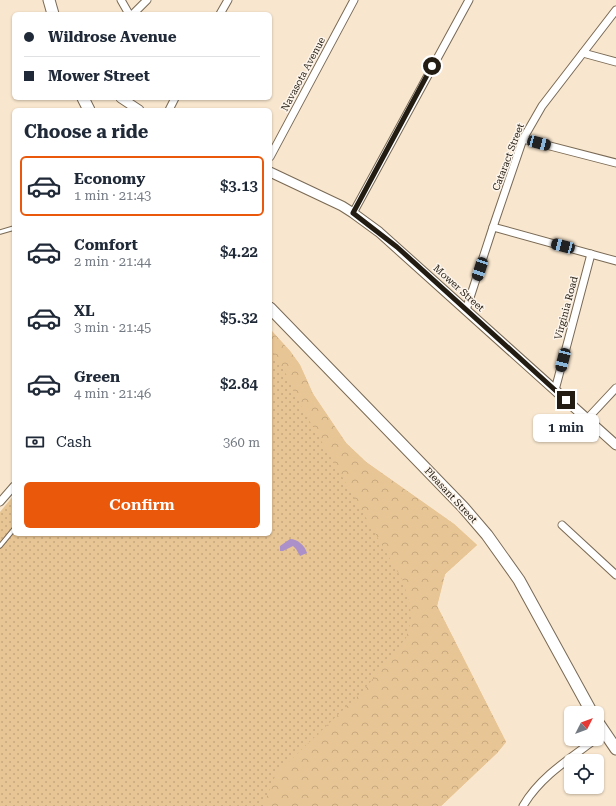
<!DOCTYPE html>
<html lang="en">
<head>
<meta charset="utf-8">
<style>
  body { margin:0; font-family:"Roboto Serif",serif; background:#f2f2f3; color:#1f2937; height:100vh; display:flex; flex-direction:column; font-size:15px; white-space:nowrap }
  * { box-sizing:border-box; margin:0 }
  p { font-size:13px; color:#747a83 }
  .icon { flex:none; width:22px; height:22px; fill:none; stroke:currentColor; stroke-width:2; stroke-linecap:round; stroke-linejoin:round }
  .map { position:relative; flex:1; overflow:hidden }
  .side { position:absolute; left:12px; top:108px; width:260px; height:428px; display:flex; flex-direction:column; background:#fff; border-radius:6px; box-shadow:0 1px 3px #0004 }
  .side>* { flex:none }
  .guide { position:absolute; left:12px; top:12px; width:260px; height:88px; border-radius:6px; box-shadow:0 1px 3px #0004; display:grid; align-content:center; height:88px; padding:0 12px; background:#fff }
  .needle { width:26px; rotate:48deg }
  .fabs { position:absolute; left:564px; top:706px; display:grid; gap:8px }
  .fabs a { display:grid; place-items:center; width:40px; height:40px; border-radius:6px; background:#fff; box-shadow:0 1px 3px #0004; font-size:20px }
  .end { position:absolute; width:18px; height:18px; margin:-9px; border:5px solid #221c13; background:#fff; box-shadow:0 0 0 2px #fff }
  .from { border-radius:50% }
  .bubble { position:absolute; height:28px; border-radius:6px; background:#fff; box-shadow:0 1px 3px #0004; font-size:13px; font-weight:600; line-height:28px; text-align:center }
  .car { position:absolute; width:12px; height:24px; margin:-12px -6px; border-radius:5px; box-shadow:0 0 3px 1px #0007; background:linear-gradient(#222 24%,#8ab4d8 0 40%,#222 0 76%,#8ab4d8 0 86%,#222 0) }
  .guide b { display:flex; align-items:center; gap:14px; height:38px; font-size:15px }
  .guide b+b { border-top:1px solid #e0e1e3 }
  .guide i { width:10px; height:10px; background:#1f2937 }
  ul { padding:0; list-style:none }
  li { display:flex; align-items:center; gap:12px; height:60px; margin:0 8px 6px; padding:0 4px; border:2px solid transparent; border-radius:6px }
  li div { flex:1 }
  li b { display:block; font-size:15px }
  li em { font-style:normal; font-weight:600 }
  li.active { border-color:#ea580c }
  li>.icon { width:36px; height:36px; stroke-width:1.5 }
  h2 { padding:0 12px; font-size:18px; line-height:48px }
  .pay { display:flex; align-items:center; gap:10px; height:44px; padding:0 12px; font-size:15px }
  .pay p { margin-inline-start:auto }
  .cta { display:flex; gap:8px; margin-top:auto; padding:8px 12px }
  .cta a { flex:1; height:46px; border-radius:6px; background:#ea580c; color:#fff; font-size:16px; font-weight:600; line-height:46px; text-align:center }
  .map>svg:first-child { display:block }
  .grass { fill:url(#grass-dots) }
  .forest { fill:url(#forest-crowns) }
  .water { fill:url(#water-ripples) }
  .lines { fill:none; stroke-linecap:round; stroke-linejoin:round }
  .service-casing { stroke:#796954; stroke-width:5.5 }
  .minor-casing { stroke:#796954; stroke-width:9 }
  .tertiary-casing { stroke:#796954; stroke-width:11 }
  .primary-casing { stroke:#796954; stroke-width:13 }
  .service { stroke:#fff; stroke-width:3.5 }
  .minor { stroke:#fff; stroke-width:7 }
  .tertiary { stroke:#fff; stroke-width:9 }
  .primary { stroke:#fff; stroke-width:11 }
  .route { stroke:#221c13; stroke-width:5 }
  .labels { text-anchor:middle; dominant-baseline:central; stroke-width:3; stroke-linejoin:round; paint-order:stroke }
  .street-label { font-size:10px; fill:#221c13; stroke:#fdf5eb }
</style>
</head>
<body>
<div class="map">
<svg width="616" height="806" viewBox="0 0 616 806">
  <defs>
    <pattern id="grass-dots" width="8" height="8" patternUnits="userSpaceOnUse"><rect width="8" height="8" fill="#e8c594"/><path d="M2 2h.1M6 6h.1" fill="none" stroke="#c7a97f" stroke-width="1.8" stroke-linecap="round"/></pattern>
    <pattern id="forest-crowns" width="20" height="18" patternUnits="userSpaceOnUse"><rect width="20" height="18" fill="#e8c594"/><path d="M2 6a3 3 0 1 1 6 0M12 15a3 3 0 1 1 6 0" fill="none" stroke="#c7a97f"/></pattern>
    <pattern id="water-ripples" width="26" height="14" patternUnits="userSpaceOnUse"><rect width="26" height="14" fill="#ab90ca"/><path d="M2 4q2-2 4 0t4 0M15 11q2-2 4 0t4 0" fill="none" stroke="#8b75a3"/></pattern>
  </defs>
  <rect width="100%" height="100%" fill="#f8e6ce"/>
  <polygon class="grass" points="270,329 290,351 300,365 313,394 346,443 366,462 454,524 477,545 445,574 437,606 506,742 497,753 441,806 0,806 0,512 14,495 14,534 270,534"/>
  <polygon class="forest" points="270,329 290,351 300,365 313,394 346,443 366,462 454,524 477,545 445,574 437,606 506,742 497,753 441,806 263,806 276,774 363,691 406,638 411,621 410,605 403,581 302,408 285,372 270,347"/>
  <path class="water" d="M 290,539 C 298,539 305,546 307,553 L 300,556 L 296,549 L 293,546 L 283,551 L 280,551 L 280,546 Z"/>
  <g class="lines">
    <g class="service-casing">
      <g id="service">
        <polyline points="0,232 14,228"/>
        <polyline points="0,546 14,529"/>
      </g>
    </g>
    <g class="minor-casing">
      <g id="minor">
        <polyline points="121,0 129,14"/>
        <polyline points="133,14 147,0"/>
        <polyline points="220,14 228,0"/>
        <polyline points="583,53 616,62"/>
        <polyline points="169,110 175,98"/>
        <polyline points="523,139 616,163"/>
        <polyline points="270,157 354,0"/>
        <polyline points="353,213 469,0"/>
        <polyline points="493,227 616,261"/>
        <polyline points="466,310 493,227 523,139 542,106 616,10"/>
        <polyline points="555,390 591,254"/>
        <polyline points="587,419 616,388"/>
        <polyline points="0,502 14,486"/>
        <polyline points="562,525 616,575"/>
        <path d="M 523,806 C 540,777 569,759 596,739"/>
      </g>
    </g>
    <g class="tertiary-casing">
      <g id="tertiary">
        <polyline points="121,98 139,110"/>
        <polyline points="270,172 342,206 353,213 379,232 616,445"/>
      </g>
    </g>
    <g class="primary-casing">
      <g id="primary">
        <polyline points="49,0 53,14"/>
        <polyline points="83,98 89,110"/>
        <polyline points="270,308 463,507 487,535 519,580 592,713"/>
        <polyline points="597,721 616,749"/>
      </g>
    </g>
    <use href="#service" class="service"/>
    <use href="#minor" class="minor"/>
    <use href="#tertiary" class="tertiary"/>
    <use href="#primary" class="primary"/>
  </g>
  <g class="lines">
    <polyline class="route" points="432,66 353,213 397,247 566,400"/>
  </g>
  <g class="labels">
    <g class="street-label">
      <text transform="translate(303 74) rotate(-62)">Navasota Avenue</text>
      <text transform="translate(508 157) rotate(-69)">Cataract Street</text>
      <text transform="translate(459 288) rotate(42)">Mower Street</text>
      <text transform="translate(566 308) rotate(-75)">Virginia Road</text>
      <text transform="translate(451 495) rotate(47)">Pleasant Street</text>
    </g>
  </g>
</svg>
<div class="fabs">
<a><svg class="needle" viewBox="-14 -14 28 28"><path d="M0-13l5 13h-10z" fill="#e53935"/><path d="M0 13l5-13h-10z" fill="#747a83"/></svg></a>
<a><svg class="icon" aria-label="locate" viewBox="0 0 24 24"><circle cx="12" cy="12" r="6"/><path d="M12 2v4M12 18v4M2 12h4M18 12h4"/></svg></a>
</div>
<i class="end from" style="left:432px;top:66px"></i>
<i class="end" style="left:566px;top:400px"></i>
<div class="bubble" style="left:533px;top:414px;width:66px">1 min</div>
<i class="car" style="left:539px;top:143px;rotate:105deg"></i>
<i class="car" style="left:563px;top:246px;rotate:285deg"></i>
<i class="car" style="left:480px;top:269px;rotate:198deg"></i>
<i class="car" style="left:563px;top:360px;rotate:194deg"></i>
<div class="guide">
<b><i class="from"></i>Wildrose Avenue</b>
<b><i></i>Mower Street</b>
</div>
<section class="side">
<h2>Choose a ride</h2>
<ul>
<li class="active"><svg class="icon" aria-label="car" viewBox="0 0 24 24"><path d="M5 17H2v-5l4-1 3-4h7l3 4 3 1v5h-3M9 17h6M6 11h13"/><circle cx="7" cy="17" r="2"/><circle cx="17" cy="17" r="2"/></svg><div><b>Economy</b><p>1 min · 21:43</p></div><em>$3.13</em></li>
<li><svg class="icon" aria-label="car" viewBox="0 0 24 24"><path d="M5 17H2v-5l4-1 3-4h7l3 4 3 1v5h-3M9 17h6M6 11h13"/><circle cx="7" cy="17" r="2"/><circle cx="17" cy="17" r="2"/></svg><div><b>Comfort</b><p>2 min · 21:44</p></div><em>$4.22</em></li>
<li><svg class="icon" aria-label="car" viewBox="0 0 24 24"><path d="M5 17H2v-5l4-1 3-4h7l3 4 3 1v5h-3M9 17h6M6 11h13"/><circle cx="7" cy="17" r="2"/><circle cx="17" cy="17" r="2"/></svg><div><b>XL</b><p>3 min · 21:45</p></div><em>$5.32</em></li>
<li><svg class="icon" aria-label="car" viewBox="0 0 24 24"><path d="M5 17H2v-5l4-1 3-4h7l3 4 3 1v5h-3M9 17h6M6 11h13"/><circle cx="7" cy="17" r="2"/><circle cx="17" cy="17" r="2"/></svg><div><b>Green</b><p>4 min · 21:46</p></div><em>$2.84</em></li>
</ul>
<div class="pay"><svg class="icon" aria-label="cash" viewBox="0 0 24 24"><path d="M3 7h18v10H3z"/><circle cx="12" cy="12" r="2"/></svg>Cash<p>360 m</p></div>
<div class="cta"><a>Confirm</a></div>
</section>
</div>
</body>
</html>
